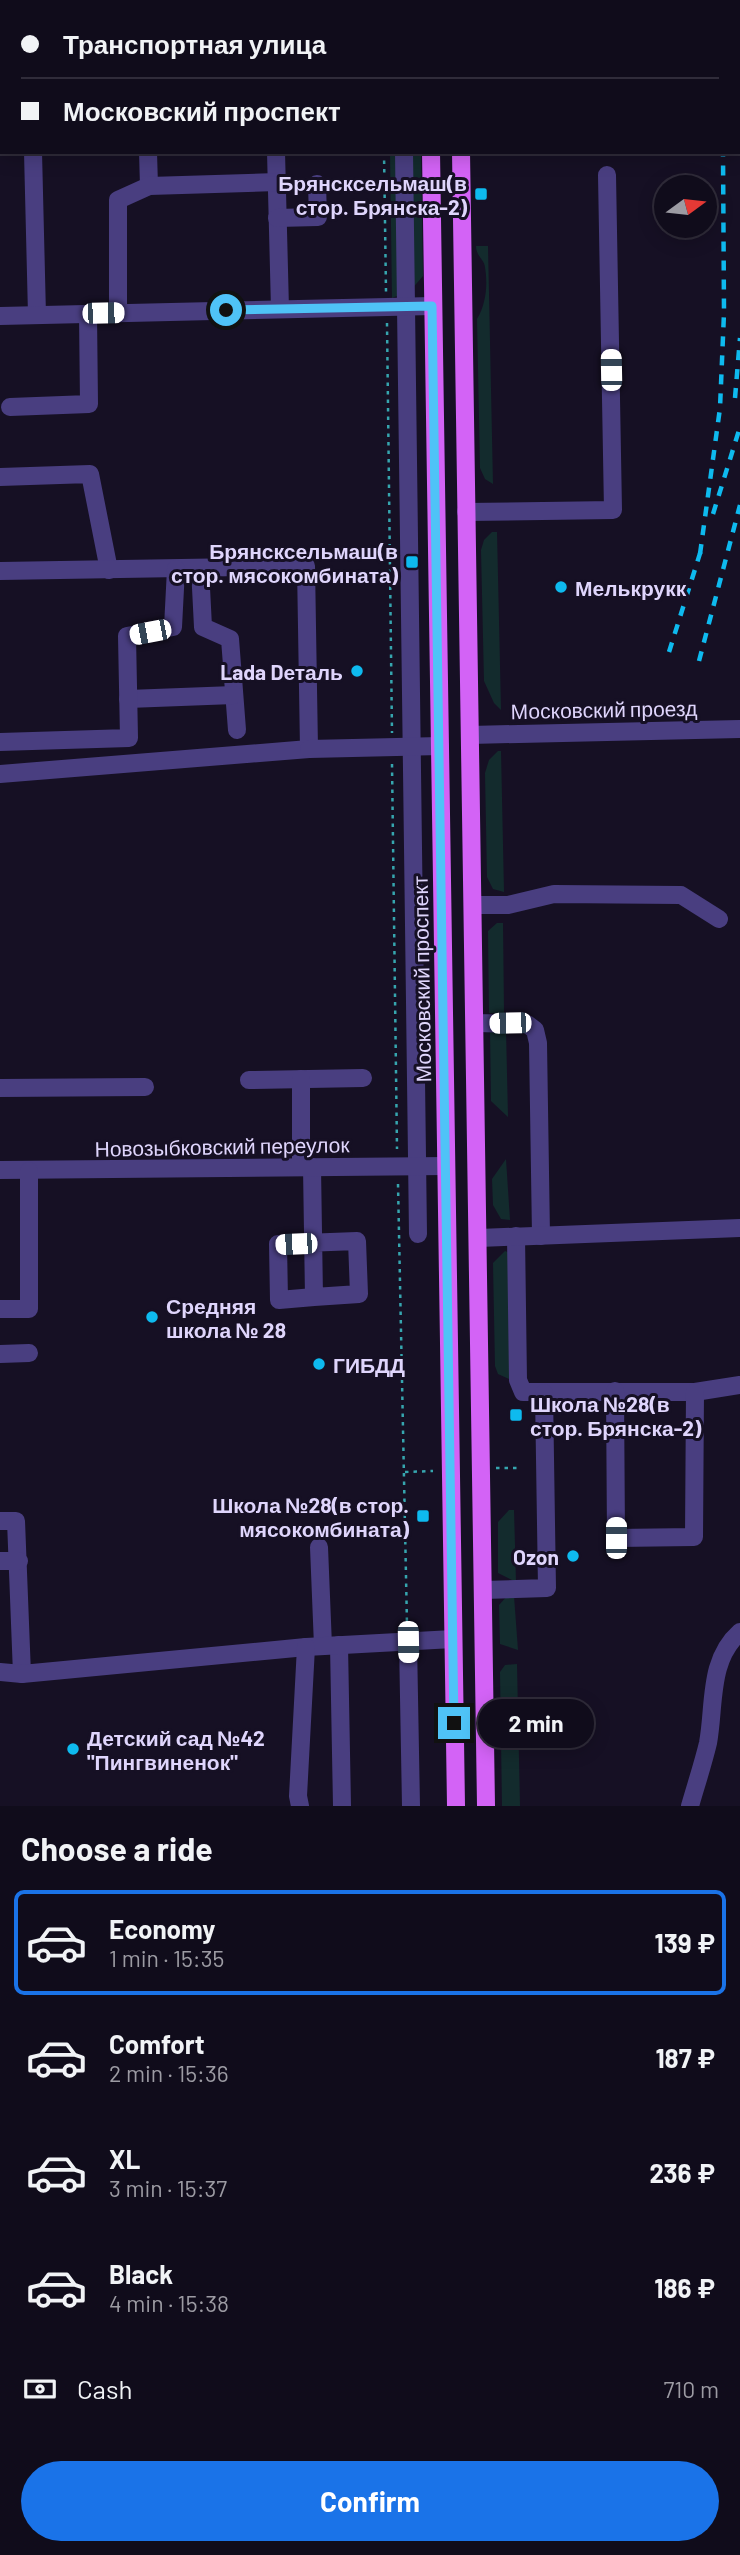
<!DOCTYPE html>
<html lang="en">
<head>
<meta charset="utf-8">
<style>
  body { margin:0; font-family:Barlow,sans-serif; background:#1e1a28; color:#f1f3f6; height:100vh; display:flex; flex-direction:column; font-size:26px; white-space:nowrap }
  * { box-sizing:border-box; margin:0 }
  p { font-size:23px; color:#9c9ba3 }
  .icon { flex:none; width:38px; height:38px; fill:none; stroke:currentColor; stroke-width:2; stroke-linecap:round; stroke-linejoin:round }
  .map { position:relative; height:1806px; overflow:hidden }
  .details { display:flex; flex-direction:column; background:#100c1b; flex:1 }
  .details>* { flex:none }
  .hud { position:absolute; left:0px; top:0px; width:740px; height:154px; box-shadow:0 4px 18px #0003,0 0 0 2px #302c3a; display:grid; align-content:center; height:154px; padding:0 21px; background:#100c1b }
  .needle { width:46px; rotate:75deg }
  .tools { position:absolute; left:654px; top:175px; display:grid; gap:14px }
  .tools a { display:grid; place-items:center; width:63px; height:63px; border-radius:50%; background:#100c1b; box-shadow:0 4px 18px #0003,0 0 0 2px #302c3a; font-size:35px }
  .end { position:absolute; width:32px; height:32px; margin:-16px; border:9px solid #4fc3f7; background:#111; box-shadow:0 0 0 4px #111 }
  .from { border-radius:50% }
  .bubble { position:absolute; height:49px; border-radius:24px; background:#100c1b; box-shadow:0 4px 18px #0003,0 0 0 2px #302c3a; font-size:23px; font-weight:700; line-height:49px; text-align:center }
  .car { position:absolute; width:21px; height:42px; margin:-21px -10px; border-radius:9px; box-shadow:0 0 5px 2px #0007; background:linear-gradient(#fff 24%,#345 0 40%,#fff 0 76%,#345 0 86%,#fff 0) }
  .hud b { display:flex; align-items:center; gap:24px; height:66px; font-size:26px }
  .hud b+b { border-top:2px solid #302c3a }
  .hud i { width:18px; height:18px; background:#f1f3f6 }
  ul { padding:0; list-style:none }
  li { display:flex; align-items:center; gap:21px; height:105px; margin:0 14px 10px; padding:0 7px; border:4px solid transparent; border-radius:10px }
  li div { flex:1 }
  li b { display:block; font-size:26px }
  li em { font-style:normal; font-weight:700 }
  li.active { border-color:#1a73e8 }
  li>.icon { width:63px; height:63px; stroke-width:1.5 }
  h2 { padding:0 21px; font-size:32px; line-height:84px }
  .pay { display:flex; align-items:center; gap:18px; height:77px; padding:0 21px; font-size:26px }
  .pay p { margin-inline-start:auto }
  .action { display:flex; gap:14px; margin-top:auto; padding:14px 21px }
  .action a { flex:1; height:80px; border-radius:42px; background:#1a73e8; color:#fff; font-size:28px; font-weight:700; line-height:80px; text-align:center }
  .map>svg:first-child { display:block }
  .green { fill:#132b2d }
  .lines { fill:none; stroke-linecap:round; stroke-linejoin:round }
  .path { stroke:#36a6af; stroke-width:2.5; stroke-dasharray:3.5 5; stroke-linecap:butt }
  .minor { stroke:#493e80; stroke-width:18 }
  .major { stroke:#d363f6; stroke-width:18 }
  .rail { stroke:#0ebaef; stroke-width:4.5; stroke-dasharray:10 9; stroke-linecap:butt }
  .route { stroke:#4fc3f7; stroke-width:9 }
  .poi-dot { fill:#0ebaef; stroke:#161024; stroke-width:2.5 }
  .labels { text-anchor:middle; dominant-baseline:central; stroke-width:6; stroke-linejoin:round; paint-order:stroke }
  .poi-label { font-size:21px; font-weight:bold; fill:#dfd5fc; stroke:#161024; text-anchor:end }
  .street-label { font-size:21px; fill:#dfd5fc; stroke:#161024 }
</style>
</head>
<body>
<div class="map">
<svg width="740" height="1806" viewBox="0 0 740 1806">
  <rect width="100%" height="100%" fill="#161024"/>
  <g class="green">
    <polygon points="390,152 421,152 423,276 410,291 392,298"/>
    <path d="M 476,246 L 488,246 L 493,484 L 485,479 L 480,468 L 477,319 C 486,304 488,285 485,267 C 484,259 476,256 476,246 Z"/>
    <polygon points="492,532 497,532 501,710 494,703 484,681 481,550 484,540"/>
    <polygon points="498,751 501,751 504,892 493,889 487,877 485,773 489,760"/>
    <polygon points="497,923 503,923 504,1013 489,1013 488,931"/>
    <polygon points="490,1030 506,1030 508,1117 491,1101"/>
    <polygon points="506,1159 510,1220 501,1219 493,1205 492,1179"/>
    <polygon points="505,1251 510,1253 509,1379 498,1374 495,1366 493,1263"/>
    <polygon points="509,1510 514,1510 516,1582 498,1573 498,1522"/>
    <polygon points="508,1595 514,1596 518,1650 500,1644 499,1605"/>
    <polygon points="517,1664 520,1806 502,1806 500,1672 505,1665"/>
  </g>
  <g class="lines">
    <g class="path">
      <polyline points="382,0 382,2"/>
      <polyline points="384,152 386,292"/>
      <polyline points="387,323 392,733"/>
      <polyline points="392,764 397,1149"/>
      <polyline points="398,1184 407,1625"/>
      <polyline points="496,1468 517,1468"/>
      <polyline points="405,1472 433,1471"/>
    </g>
    <g class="minor">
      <polyline points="30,0 30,2"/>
      <polyline points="119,0 119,2"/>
      <polyline points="280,0 282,2"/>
      <polyline points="307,0 307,2"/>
      <polyline points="402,0 402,2"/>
      <polyline points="33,152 37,315"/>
      <polyline points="148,152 149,186"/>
      <polyline points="276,152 280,309"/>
      <polyline points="404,152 418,1234"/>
      <polyline points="277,218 318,217 317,184"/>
      <polyline points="118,313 118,200 149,186 277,182"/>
      <polyline points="0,316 432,306"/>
      <polyline points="10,407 89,404 88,314"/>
      <polyline points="0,477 90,474 109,570"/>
      <polyline points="466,512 613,510 607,175"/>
      <polyline points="200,568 203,627 230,639 237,730"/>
      <polyline points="0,571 306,566 309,749 0,774"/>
      <polyline points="128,699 234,695"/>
      <polyline points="470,735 740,729"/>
      <polyline points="0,742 129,738 127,636 173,627 176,569"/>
      <polyline points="309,749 440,746"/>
      <polyline points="473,905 508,905 554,894 681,895 719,919"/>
      <polyline points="475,1023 527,1024 535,1030 538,1043 541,1236"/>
      <polyline points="249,1080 363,1078"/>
      <polyline points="0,1088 145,1087"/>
      <polyline points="301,1167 301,1079"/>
      <polyline points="312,1167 314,1297 359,1294 357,1241 278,1244 279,1300 314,1297"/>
      <polyline points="0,1170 446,1166"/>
      <polyline points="516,1236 518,1380 523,1392 695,1392 740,1385"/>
      <polyline points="479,1238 740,1228"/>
      <polyline points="0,1309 29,1309 29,1171"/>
      <polyline points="0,1354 29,1353"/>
      <polyline points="615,1391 616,1538 694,1537 695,1392"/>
      <polyline points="0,1521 16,1521 22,1674"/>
      <polyline points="319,1547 323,1646"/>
      <polyline points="0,1561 19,1561"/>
      <polyline points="483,1590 547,1588 544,1393"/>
      <polyline points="408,1642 411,1806"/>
      <polyline points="339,1645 342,1806"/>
      <polyline points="0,1672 22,1674 306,1647 453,1639"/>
      <polyline points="300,1806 298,1796 306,1647"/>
      <path d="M 690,1806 C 696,1785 703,1764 708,1743 C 715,1705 708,1660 740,1632"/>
    </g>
    <g class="major">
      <polyline points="430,0 430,2"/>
      <polyline points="458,0 458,2"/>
      <polyline points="431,152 456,1806"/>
      <polyline points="461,152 486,1806"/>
    </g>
    <g class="rail">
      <polyline points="721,0 721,2"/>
      <polyline points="739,0 740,9"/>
      <polyline points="738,77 740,142"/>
      <polyline points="735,398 740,338"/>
      <polyline points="713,514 740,427"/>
      <polyline points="700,554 720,408 724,313 723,152"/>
      <polyline points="669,652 702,547"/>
      <polyline points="699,661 740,505"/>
    </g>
  </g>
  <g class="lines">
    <polyline class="route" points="226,310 432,306 454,1723"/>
  </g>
  <g class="poi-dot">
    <rect x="474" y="187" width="14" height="14" rx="3.5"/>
    <rect x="405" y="555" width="14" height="14" rx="3.5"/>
    <circle cx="561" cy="587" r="7"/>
    <circle cx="357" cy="671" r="7"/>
    <circle cx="152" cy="1317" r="7"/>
    <circle cx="319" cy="1364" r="7"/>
    <rect x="509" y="1408" width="14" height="14" rx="3.5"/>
    <rect x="416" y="1509" width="14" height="14" rx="3.5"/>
    <circle cx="573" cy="1556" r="7"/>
    <circle cx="73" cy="1749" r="7"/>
  </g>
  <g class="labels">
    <g class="poi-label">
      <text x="467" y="182">Брянсксельмаш(в<tspan x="467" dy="24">стор. Брянска-2)</tspan></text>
      <text x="398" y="550">Брянсксельмаш(в<tspan x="398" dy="24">стор. мясокомбината)</tspan></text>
      <text x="575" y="587" text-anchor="start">Мелькрукк</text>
      <text x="343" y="671">Lada Dеталь</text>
      <text x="166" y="1305" text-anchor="start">Средняя<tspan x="166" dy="24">школа № 28</tspan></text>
      <text x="333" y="1364" text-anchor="start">ГИБДД</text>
      <text x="530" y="1403" text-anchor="start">Школа №28(в<tspan x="530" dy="24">стор. Брянска-2)</tspan></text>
      <text x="409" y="1504">Школа №28(в стор.<tspan x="409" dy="24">мясокомбината)</tspan></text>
      <text x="559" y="1556">Ozon</text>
      <text x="87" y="1737" text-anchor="start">Детский сад №42<tspan x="87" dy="24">"Пингвиненок"</tspan></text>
    </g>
    <g class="street-label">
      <text transform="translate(604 709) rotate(-1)">Московский проезд</text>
      <text transform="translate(421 979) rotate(-91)">Московский проспект</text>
      <text transform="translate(222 1146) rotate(-1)">Новозыбковский переулок</text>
    </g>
  </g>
</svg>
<div class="tools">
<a><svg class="needle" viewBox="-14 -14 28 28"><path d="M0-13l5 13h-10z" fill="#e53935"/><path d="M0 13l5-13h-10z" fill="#9c9ba3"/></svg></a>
</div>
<i class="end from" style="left:226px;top:310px"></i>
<i class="end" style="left:454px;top:1723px"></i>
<div class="bubble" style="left:478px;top:1699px;width:116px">2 min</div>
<i class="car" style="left:103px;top:313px;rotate:89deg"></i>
<i class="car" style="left:611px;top:370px;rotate:359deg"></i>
<i class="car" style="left:150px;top:632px;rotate:259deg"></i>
<i class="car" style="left:510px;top:1023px;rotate:269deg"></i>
<i class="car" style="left:296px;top:1244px;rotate:268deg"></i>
<i class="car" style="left:616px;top:1538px;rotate:0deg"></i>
<i class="car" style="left:408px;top:1642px;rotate:179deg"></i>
<div class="hud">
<b><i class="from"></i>Транспортная улица</b>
<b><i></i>Московский проспект</b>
</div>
</div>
<section class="details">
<h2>Choose a ride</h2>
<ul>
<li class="active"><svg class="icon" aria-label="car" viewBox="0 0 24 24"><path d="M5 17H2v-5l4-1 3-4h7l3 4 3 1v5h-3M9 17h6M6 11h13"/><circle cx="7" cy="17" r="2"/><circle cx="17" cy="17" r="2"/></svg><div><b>Economy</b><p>1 min · 15:35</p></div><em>139 ₽</em></li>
<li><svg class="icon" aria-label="car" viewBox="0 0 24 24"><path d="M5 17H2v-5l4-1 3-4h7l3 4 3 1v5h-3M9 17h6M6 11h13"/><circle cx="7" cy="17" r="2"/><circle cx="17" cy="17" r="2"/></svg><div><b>Comfort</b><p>2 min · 15:36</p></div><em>187 ₽</em></li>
<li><svg class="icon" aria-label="car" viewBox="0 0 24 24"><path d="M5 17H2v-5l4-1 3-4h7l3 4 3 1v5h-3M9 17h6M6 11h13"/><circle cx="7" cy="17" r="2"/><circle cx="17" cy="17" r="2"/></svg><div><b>XL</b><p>3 min · 15:37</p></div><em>236 ₽</em></li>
<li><svg class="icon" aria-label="car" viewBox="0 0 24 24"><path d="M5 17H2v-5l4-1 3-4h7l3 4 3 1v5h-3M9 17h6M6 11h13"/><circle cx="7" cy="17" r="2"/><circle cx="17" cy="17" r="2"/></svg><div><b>Black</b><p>4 min · 15:38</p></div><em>186 ₽</em></li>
</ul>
<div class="pay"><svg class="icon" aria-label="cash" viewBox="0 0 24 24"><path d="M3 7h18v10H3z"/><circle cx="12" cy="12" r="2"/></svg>Cash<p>710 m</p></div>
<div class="action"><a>Confirm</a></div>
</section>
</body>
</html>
